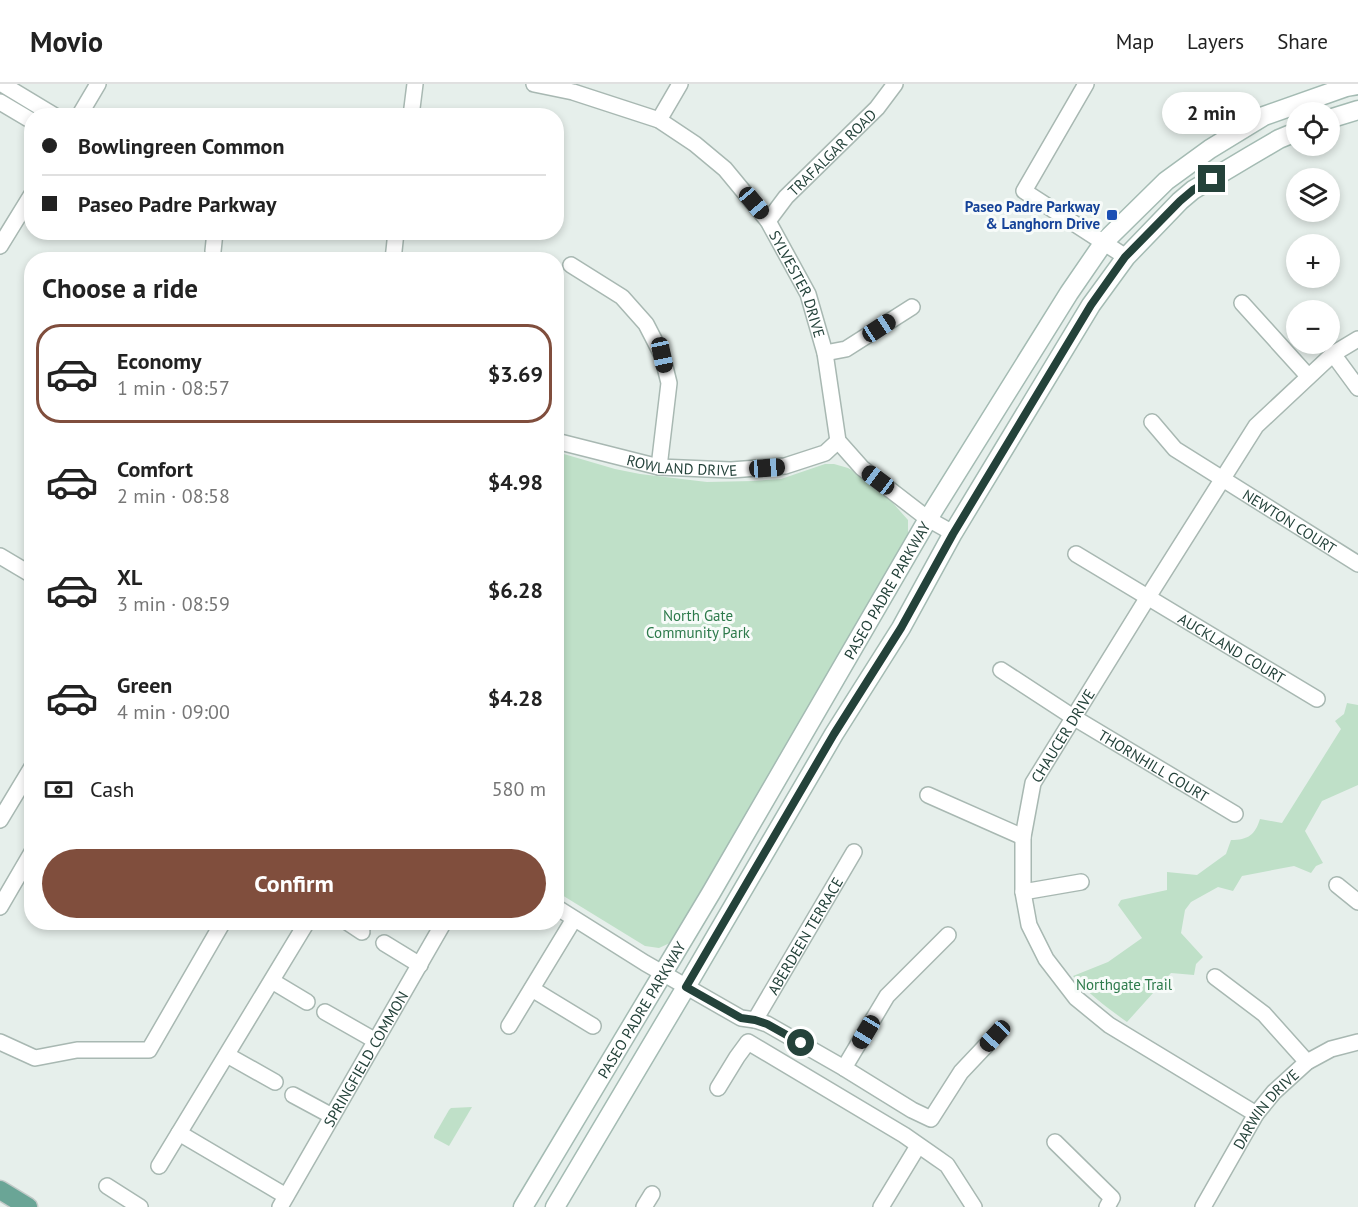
<!DOCTYPE html>
<html lang="en">
<head>
<meta charset="utf-8">
<style>
  body { margin:0; font-family:"PT Sans",sans-serif; background:#f2f2f2; color:#222; height:100vh; display:flex; flex-direction:column; font-size:22px; white-space:nowrap }
  * { box-sizing:border-box; margin:0 }
  p { font-size:20px; color:#767676 }
  .icon { flex:none; width:33px; height:33px; fill:none; stroke:currentColor; stroke-width:2; stroke-linecap:round; stroke-linejoin:round }
  .map { position:relative; flex:1; overflow:hidden }
  .panel { position:absolute; left:24px; top:168px; width:540px; height:678px; display:flex; flex-direction:column; background:#fff; border-radius:24px; box-shadow:0 3px 9px #0003 }
  .panel>* { flex:none }
  .top-card { position:absolute; left:24px; top:24px; width:540px; height:132px; border-radius:24px; box-shadow:0 3px 9px #0003; display:grid; align-content:center; height:132px; padding:0 18px; background:#fff }
  .controls { position:absolute; left:1286px; top:18px; display:grid; gap:12px }
  .controls a { display:grid; place-items:center; width:54px; height:54px; border-radius:50%; background:#fff; box-shadow:0 3px 9px #0003; font-size:30px }
  .end { position:absolute; width:27px; height:27px; margin:-14px; border:8px solid #24423a; background:#fff; box-shadow:0 0 0 3px #fff }
  .from { border-radius:50% }
  .bubble { position:absolute; height:42px; border-radius:21px; background:#fff; box-shadow:0 3px 9px #0003; font-size:20px; font-weight:600; line-height:42px; text-align:center }
  .car { position:absolute; width:18px; height:36px; margin:-18px -9px; border-radius:8px; box-shadow:0 0 4px 2px #0007; background:linear-gradient(#222 24%,#8ab4d8 0 40%,#222 0 76%,#8ab4d8 0 86%,#222 0) }
  .top-card b { display:flex; align-items:center; gap:21px; height:57px; font-size:22px }
  .top-card b+b { border-top:2px solid #e0e0e0 }
  .top-card i { width:15px; height:15px; background:#222 }
  ul { padding:0; list-style:none }
  li { display:flex; align-items:center; gap:18px; height:99px; margin:0 12px 9px; padding:0 6px; border:3px solid transparent; border-radius:24px }
  li div { flex:1 }
  li b { display:block; font-size:22px }
  li em { font-style:normal; font-weight:600 }
  li.on { border-color:#804e3d }
  li>.icon { width:54px; height:54px; stroke-width:1.5 }
  h2 { padding:0 18px; font-size:27px; line-height:72px }
  .pay { display:flex; align-items:center; gap:15px; height:66px; padding:0 18px; font-size:22px }
  .pay p { margin-inline-start:auto }
  .action { display:flex; gap:12px; margin-top:auto; padding:12px 18px }
  .action a { flex:1; height:69px; border-radius:36px; background:#804e3d; color:#fff; font-size:24px; font-weight:600; line-height:69px; text-align:center }
  header { display:flex; align-items:center; gap:36px; box-sizing:border-box; height:84px; padding:0 30px; background:#fff; border-bottom:2px solid #e0e0e0 }
  header strong { font-size:28px }
  nav { display:flex; gap:33px; margin-inline-start:auto; font-size:21px }
  .map>svg:first-child { display:block }
  .green { fill:#bfe0c8 }
  .lines { fill:none; stroke-linecap:round; stroke-linejoin:round }
  .street-casing { stroke:#a8b8b2; stroke-width:18 }
  .secondary-casing { stroke:#a4bbb3; stroke-width:21 }
  .primary-casing { stroke:#c2cac8; stroke-width:21 }
  .street { stroke:#fff; stroke-width:15 }
  .secondary { stroke:#fff; stroke-width:18 }
  .primary { stroke:#6aa596; stroke-width:18 }
  .route { stroke:#24423a; stroke-width:8 }
  .transit-dot { fill:#1a4fb4; stroke:#f7fbf9; stroke-width:2 }
  .labels { text-anchor:middle; dominant-baseline:central; stroke-width:6; stroke-linejoin:round; paint-order:stroke }
  .street-label { font-size:15px; fill:#24423a; stroke:#f7fbf9 }
  .transit-label { font-size:15px; font-weight:bold; fill:#164399; stroke:#f7fbf9; text-anchor:end }
  .park-label { font-size:15px; fill:#2d7a4b; stroke:#f7fbf9 }
</style>
</head>
<body>
<header>
<strong>Movio</strong>
<nav><a>Map</a><a>Layers</a><a>Share</a></nav>
</header>
<div class="map">
<svg width="1358" height="1123" viewBox="0 0 1358 1123">
  <rect width="100%" height="100%" fill="#e6efeb"/>
  <g class="green">
    <polygon points="557,368 615,385 640,390 707,398 753,397 781,395 825,380 834,380 848,384 875,399 908,436 908,465 672,858 659,864 645,862 557,808"/>
    <path d="M 1347,619 L 1358,621 L 1358,701 L 1322,717 L 1305,747 L 1323,779 L 1316,782 L 1311,789 L 1294,782 L 1242,792 L 1233,807 L 1218,803 L 1191,818 L 1185,826 L 1181,849 L 1203,873 L 1196,880 L 1194,891 L 1171,889 L 1127,938 C 1106,923 1090,911 1073,892 L 1108,878 L 1142,854 L 1118,821 L 1121,816 L 1167,806 L 1167,788 L 1197,791 L 1226,770 L 1231,756 C 1248,756 1255,751 1260,735 L 1282,739 L 1341,645 L 1335,637 L 1344,630 Z"/>
    <polygon points="472,1023 449,1062 434,1054 434,1052 449,1026 451,1024"/>
  </g>
  <g class="lines">
    <g class="street-casing">
      <g id="street">
        <polyline points="2,0 55,32"/>
        <path id="s1" d="M 534,0 L 573,8 L 659,36 L 695,60 L 725,85 L 768,137 L 808,210 L 825,269 L 838,357 L 862,384 L 928,435 L 953,449"/>
        <polyline points="1086,0 1024,107 1126,173"/>
        <polyline points="0,18 32,37"/>
        <polyline points="79,32 98,0"/>
        <polyline points="411,32 415,0"/>
        <polyline points="659,36 680,0"/>
        <path id="s2" d="M 768,137 L 786,113 L 877,24 L 895,0"/>
        <polyline points="0,162 32,110"/>
        <polyline points="213,167 215,148"/>
        <polyline points="393,176 396,148"/>
        <polyline points="571,181 622,213 646,240 662,271 669,299 659,383"/>
        <polyline points="1242,219 1308,292"/>
        <polyline points="825,269 846,265 912,223"/>
        <polyline points="1333,270 1358,304"/>
        <path id="s3" d="M 1152,338 L 1175,365 L 1358,480"/>
        <path id="s4" d="M 556,357 L 659,383 L 731,386 L 785,382 L 825,369 L 838,357"/>
        <path id="s5" d="M 1076,470 L 1317,615"/>
        <polyline points="0,472 32,491"/>
        <path id="s6" d="M 1001,586 L 1073,633 L 1235,730"/>
        <polyline points="928,711 1023,753"/>
        <polyline points="0,736 32,683"/>
        <polyline points="1337,801 1358,818"/>
        <polyline points="1023,808 1081,798"/>
        <polyline points="0,823 32,768"/>
        <polyline points="556,823 645,879 741,934 755,936 767,940 844,984 912,1026 931,1035 961,988 995,952"/>
        <polyline points="347,838 362,848"/>
        <polyline points="384,859 420,881"/>
        <polyline points="1215,893 1264,930 1307,978"/>
        <polyline points="272,897 307,918"/>
        <polyline points="532,905 593,942"/>
        <polyline points="325,928 376,957"/>
        <path id="s7" d="M 755,936 L 854,768"/>
        <polyline points="509,942 574,835"/>
        <polyline points="0,958 35,974 77,966 149,966 223,838"/>
        <polyline points="227,971 275,998"/>
        <polyline points="844,984 887,912 948,851"/>
        <polyline points="718,1004 737,973 748,958 904,1051 937,1074 947,1081 974,1123"/>
        <polyline points="293,1011 332,1032"/>
        <path id="s8" d="M 1256,1030 L 1109,941 L 1076,914 L 1046,875 L 1029,841 L 1023,808 L 1023,753 L 1033,699 L 1148,513 L 1256,342 L 1333,270 L 1358,255"/>
        <polyline points="179,1049 286,1112"/>
        <polyline points="1055,1058 1112,1114 1107,1123"/>
        <polyline points="159,1082 307,838"/>
        <polyline points="107,1102 140,1123"/>
        <path id="s9" d="M 280,1123 L 444,838"/>
        <polyline points="644,1123 652,1110"/>
        <polyline points="881,1123 918,1062"/>
        <path id="s10" d="M 1203,1123 L 1256,1030 L 1274,1008 L 1307,978 L 1331,965 L 1358,958"/>
      </g>
    </g>
    <g class="secondary-casing">
      <g id="secondary">
        <polyline points="1329,35 1358,26"/>
        <path id="s11" d="M 523,1123 L 711,809 L 928,435 L 1069,209 L 1104,158 L 1166,97 L 1210,65 L 1264,32 L 1346,3 L 1358,1"/>
        <polyline points="555,1123 686,903 834,650 901,544 953,449 1091,221 1126,173 1180,117 1193,106 1250,72 1279,55 1296,48"/>
      </g>
    </g>
    <g class="primary-casing">
      <polyline id="primary" points="0,1106 28,1123"/>
    </g>
    <use href="#street" class="street"/>
    <use href="#secondary" class="secondary"/>
    <use href="#primary" class="primary"/>
  </g>
  <g class="lines">
    <polyline class="route" points="801,959 767,940 755,936 741,934 686,903 834,650 901,544 953,450 1091,221 1125,173 1180,117 1193,106 1212,95"/>
  </g>
  <rect class="transit-dot" x="1106" y="125" width="12" height="12" rx="3"/>
  <g class="labels">
    <g class="street-label">
      <text stroke="none"><textPath href="#s2" startOffset="94">TRAFALGAR ROAD</textPath></text>
      <text stroke="none"><textPath href="#s1" startOffset="350">SYLVESTER DRIVE</textPath></text>
      <text stroke="none"><textPath href="#s4" startOffset="129">ROWLAND DRIVE</textPath></text>
      <text stroke="none"><textPath href="#s3" startOffset="171">NEWTON COURT</textPath></text>
      <text stroke="none"><textPath href="#s11" startOffset="716">PASEO PADRE PARKWAY</textPath></text>
      <text stroke="none"><textPath href="#s5" startOffset="182">AUCKLAND COURT</textPath></text>
      <text stroke="none"><textPath href="#s8" startOffset="501">CHAUCER DRIVE</textPath></text>
      <text stroke="none"><textPath href="#s6" startOffset="180">THORNHILL COURT</textPath></text>
      <text stroke="none"><textPath href="#s7" startOffset="98">ABERDEEN TERRACE</textPath></text>
      <text stroke="none"><textPath href="#s11" startOffset="230">PASEO PADRE PARKWAY</textPath></text>
      <text stroke="none"><textPath href="#s9" startOffset="171">SPRINGFIELD COMMON</textPath></text>
      <text stroke="none"><textPath href="#s10" startOffset="117">DARWIN DRIVE</textPath></text>
    </g>
    <g class="transit-label">
      <text x="1100" y="122">Paseo Padre Parkway<tspan x="1100" dy="17">&amp; Langhorn Drive</tspan></text>
    </g>
    <g class="park-label">
      <text x="698" y="531">North Gate<tspan x="698" dy="17">Community Park</tspan></text>
      <text x="1124" y="900">Northgate Trail</text>
    </g>
  </g>
</svg>
<div class="controls">
<a><svg class="icon" aria-label="locate" viewBox="0 0 24 24"><circle cx="12" cy="12" r="6"/><path d="M12 2v4M12 18v4M2 12h4M18 12h4"/></svg></a>
<a><svg class="icon" aria-label="layers" viewBox="0 0 24 24"><path d="M12 4l9 5-9 5-9-5zM3 14l9 5 9-5"/></svg></a>
<a>+</a>
<a>−</a>
</div>
<i class="end from" style="left:801px;top:959px"></i>
<i class="end" style="left:1212px;top:95px"></i>
<div class="bubble" style="left:1162px;top:8px;width:99px">2 min</div>
<i class="car" style="left:754px;top:119px;rotate:140deg"></i>
<i class="car" style="left:879px;top:244px;rotate:57deg"></i>
<i class="car" style="left:662px;top:271px;rotate:168deg"></i>
<i class="car" style="left:767px;top:384px;rotate:86deg"></i>
<i class="car" style="left:878px;top:396px;rotate:307deg"></i>
<i class="car" style="left:866px;top:948px;rotate:211deg"></i>
<i class="car" style="left:995px;top:952px;rotate:223deg"></i>
<div class="top-card">
<b><i class="from"></i>Bowlingreen Common</b>
<b><i></i>Paseo Padre Parkway</b>
</div>
<section class="panel">
<h2>Choose a ride</h2>
<ul>
<li class="on"><svg class="icon" aria-label="car" viewBox="0 0 24 24"><path d="M5 17H2v-5l4-1 3-4h7l3 4 3 1v5h-3M9 17h6M6 11h13"/><circle cx="7" cy="17" r="2"/><circle cx="17" cy="17" r="2"/></svg><div><b>Economy</b><p>1 min · 08:57</p></div><em>$3.69</em></li>
<li><svg class="icon" aria-label="car" viewBox="0 0 24 24"><path d="M5 17H2v-5l4-1 3-4h7l3 4 3 1v5h-3M9 17h6M6 11h13"/><circle cx="7" cy="17" r="2"/><circle cx="17" cy="17" r="2"/></svg><div><b>Comfort</b><p>2 min · 08:58</p></div><em>$4.98</em></li>
<li><svg class="icon" aria-label="car" viewBox="0 0 24 24"><path d="M5 17H2v-5l4-1 3-4h7l3 4 3 1v5h-3M9 17h6M6 11h13"/><circle cx="7" cy="17" r="2"/><circle cx="17" cy="17" r="2"/></svg><div><b>XL</b><p>3 min · 08:59</p></div><em>$6.28</em></li>
<li><svg class="icon" aria-label="car" viewBox="0 0 24 24"><path d="M5 17H2v-5l4-1 3-4h7l3 4 3 1v5h-3M9 17h6M6 11h13"/><circle cx="7" cy="17" r="2"/><circle cx="17" cy="17" r="2"/></svg><div><b>Green</b><p>4 min · 09:00</p></div><em>$4.28</em></li>
</ul>
<div class="pay"><svg class="icon" aria-label="cash" viewBox="0 0 24 24"><path d="M3 7h18v10H3z"/><circle cx="12" cy="12" r="2"/></svg>Cash<p>580 m</p></div>
<div class="action"><a>Confirm</a></div>
</section>
</div>
</body>
</html>
